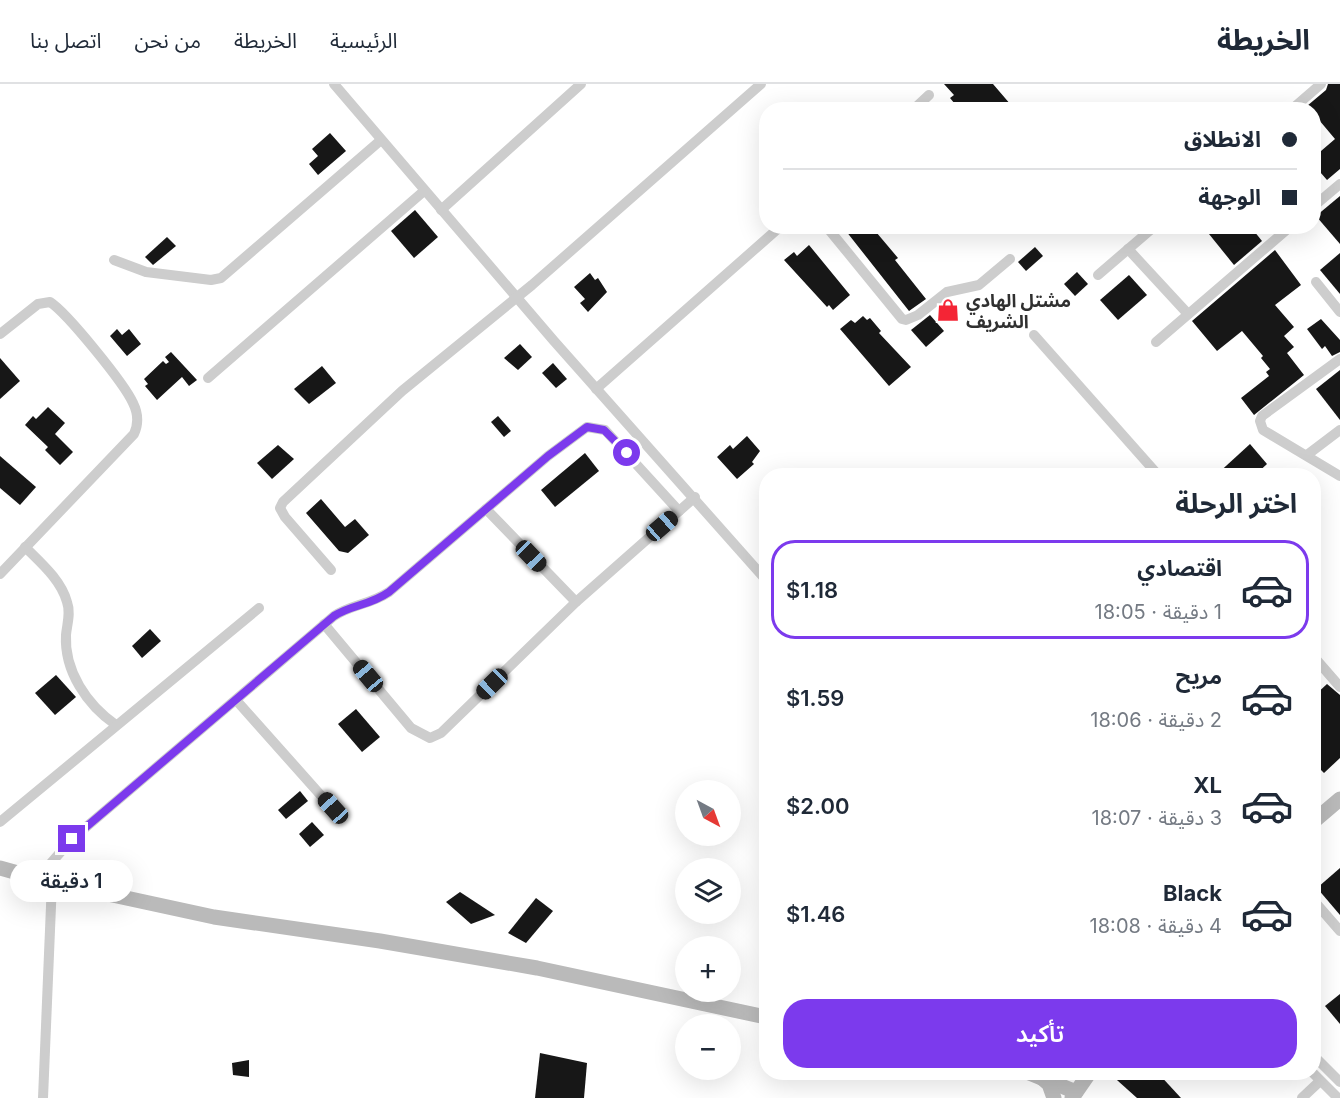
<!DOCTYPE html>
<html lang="ar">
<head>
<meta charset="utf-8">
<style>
  body { margin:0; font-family:Inter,"Noto Sans Arabic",sans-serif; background:#f6f6f7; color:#1f2937; direction:rtl; height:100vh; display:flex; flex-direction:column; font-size:22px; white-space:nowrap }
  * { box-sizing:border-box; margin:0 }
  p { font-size:20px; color:#747a83 }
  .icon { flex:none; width:33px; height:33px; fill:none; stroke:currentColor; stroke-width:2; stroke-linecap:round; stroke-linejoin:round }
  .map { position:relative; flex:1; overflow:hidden; direction:ltr }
  .side { position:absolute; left:759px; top:384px; width:562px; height:612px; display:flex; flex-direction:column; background:#fff; border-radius:24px; box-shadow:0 6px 24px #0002; direction:rtl }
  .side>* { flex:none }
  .guide { position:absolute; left:759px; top:18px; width:562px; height:132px; border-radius:24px; box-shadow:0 6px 24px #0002; direction:rtl; display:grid; align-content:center; height:132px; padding:0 24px; background:#fff }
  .needle { width:39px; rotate:139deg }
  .tools { position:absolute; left:675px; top:696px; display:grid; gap:12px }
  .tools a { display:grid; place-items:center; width:66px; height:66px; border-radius:50%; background:#fff; box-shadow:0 6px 24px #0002; font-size:30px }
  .end { position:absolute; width:27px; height:27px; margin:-14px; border:8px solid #7c3aed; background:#fff; box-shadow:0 0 0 3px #fff }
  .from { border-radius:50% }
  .bubble { position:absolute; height:42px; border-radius:21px; background:#fff; box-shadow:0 6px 24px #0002; font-size:20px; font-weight:600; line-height:42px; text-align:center; direction:rtl }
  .car { position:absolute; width:18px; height:36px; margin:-18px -9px; border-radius:8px; box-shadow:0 0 4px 2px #0007; background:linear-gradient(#222 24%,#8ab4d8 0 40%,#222 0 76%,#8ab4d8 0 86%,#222 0) }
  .guide b { display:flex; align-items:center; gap:21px; height:57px; font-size:22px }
  .guide b+b { border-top:2px solid #e0e1e3 }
  .guide i { width:15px; height:15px; background:#1f2937 }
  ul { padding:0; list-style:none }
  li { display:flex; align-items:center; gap:18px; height:99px; margin:0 12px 9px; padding:0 12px; border:3px solid transparent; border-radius:24px }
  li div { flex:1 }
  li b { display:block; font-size:22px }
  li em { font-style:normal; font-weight:600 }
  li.selected { border-color:#7c3aed }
  li>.icon { width:54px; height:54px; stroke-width:1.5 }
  h2 { padding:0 24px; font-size:27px; line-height:72px }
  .action { display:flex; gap:12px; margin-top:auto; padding:12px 24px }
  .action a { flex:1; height:69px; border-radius:24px; background:#7c3aed; color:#fff; font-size:24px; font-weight:600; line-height:69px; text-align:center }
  header { display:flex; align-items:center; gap:36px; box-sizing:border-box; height:84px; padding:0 30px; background:#fff; border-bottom:2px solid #e0e1e3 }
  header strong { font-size:28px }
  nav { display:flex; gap:33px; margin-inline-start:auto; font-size:21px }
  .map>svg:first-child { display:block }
  .building { fill:#171717 }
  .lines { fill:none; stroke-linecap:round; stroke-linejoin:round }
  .street { stroke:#cdcdcd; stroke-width:10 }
  .secondary { stroke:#bababa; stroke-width:15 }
  .route { stroke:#7c3aed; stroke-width:8 }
  .labels { text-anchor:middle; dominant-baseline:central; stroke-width:6; stroke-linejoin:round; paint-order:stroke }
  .poi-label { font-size:18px; font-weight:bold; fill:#303030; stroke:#fff; text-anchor:start }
</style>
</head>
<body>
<header>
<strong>الخريطة</strong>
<nav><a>الرئيسية</a><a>الخريطة</a><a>من نحن</a><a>اتصل بنا</a></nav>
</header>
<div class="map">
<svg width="1340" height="1014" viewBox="0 0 1340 1014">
  <rect width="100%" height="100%" fill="#fff"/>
  <g class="building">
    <polygon points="944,0 993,0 1011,21 1006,26 960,26 950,14 954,11"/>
    <polygon points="1328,0 1340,0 1340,85 1327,96 1314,81 1314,73 1335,55 1314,30 1314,26 1307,22 1326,6"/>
    <polygon points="330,49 346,67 318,91 309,80 318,72 312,65"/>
    <polygon points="1340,112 1340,160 1316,132"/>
    <polygon points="415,126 438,153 414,174 391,147"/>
    <polygon points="842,142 871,142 898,174 895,176 926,215 909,227"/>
    <polygon points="1218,142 1250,142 1262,157 1234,181 1209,150"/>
    <polygon points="167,153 176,162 153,181 145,173"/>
    <polygon points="809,161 850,211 833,226 829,221 827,223 784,176 794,168 797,172"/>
    <polygon points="1035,163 1043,172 1026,187 1018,178"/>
    <polygon points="1275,166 1301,201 1275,221 1294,243 1284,252 1294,263 1287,269 1304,291 1254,331 1241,314 1269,292 1266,288 1270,285 1261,274 1263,272 1242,247 1217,267 1192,237"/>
    <polygon points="1340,169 1340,210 1320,186"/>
    <polygon points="1077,188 1088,200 1075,212 1064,200"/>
    <polygon points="590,189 595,196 598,194 607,208 588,228 580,219 585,215 574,203"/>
    <polygon points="1129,191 1147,211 1118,236 1100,216"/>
    <polygon points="930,231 944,247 926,263 911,246"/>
    <polygon points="863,232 867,236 870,234 881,247 879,249 911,283 889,302 840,245 851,236 855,239"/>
    <polygon points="1321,235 1340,256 1340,268 1332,272 1325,262 1322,265 1307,245"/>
    <polygon points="117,245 122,251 129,245 141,260 127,272 110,252"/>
    <polygon points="520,260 532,273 518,286 504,274"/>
    <polygon points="171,268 197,296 189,302 182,293 157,316 145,302 148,300 144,295 163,277 166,280 169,278 165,273"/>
    <polygon points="0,274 20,297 0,315"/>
    <polygon points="553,279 567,295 556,304 542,289"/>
    <polygon points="322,282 336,299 309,320 294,305"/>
    <polygon points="1340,286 1340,336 1316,305"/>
    <polygon points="48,323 65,339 55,350 73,368 60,381 45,366 48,363 25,341 33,332 36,335"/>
    <polygon points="498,332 511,347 504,353 491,338"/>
    <polygon points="747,352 760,367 752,378 754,380 737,395 717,373 730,361 733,365"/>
    <polygon points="1250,360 1267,380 1254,392 1215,392"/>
    <polygon points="278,361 294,375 272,395 257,379"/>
    <polygon points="585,369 599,387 555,423 541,406"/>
    <polygon points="0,372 36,403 20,421 0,404"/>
    <polygon points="321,415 345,443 355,435 369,451 348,469 339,467 306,429"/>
    <polygon points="150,545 161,557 142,574 132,562"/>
    <polygon points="56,591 76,613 55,631 35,609"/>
    <polygon points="1327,600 1340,611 1340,674 1324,689 1314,679 1314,612"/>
    <polygon points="356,625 380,653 362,668 338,640"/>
    <polygon points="300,707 308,717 286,735 278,726"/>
    <polygon points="312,738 324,751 310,763 299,750"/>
    <polygon points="1340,784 1340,831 1317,804"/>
    <polygon points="460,808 495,831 471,840 446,818"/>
    <polygon points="536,814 553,827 526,859 508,849"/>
    <polygon points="1340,910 1340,940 1325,922"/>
    <polygon points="540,969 587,979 584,1014 535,1014"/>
    <polygon points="249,976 249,993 233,991 232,979"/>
    <polygon points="1108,988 1157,988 1181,1014 1137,1014"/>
  </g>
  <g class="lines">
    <g class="street">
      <polyline points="334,0 554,257 766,496"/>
      <polyline points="913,26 929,11"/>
      <polyline points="1291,26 1321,0"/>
      <polyline points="1314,122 1340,100"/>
      <polyline points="441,126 581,0"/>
      <polyline points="826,142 902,235 906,236 918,231 947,208 979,201 1010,175"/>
      <polyline points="1128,165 1188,230"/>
      <polyline points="114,176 146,188 211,196 221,194 381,56"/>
      <polyline points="1098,191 1155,142"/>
      <polyline points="1316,198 1340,228"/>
      <path d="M 0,250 L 38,220 L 50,218 C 67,229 124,299 133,319 C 138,329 139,339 134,350 L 0,490"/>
      <polyline points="1034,251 1159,392"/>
      <polyline points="1156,258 1291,142"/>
      <polyline points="1340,275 1262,332 1260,337 1263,346 1340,392"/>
      <polyline points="208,294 424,107"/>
      <polyline points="596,305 781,142"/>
      <polyline points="1307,371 1340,346"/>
      <polyline points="486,425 576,518"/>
      <path d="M 25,463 C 41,479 61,496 67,518 C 71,529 67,540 66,551 C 64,587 87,621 116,641"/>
      <polyline points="331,486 285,433 280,424 283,418 402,307 532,201 761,0"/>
      <polyline points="324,540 411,644 430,654 441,649 576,518 695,413"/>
      <polyline points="1314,573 1340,603"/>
      <polyline points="236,616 333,725"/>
      <polyline points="0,738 259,524"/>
      <path d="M 43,796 L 51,779 L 72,755 L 334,532 C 353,520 369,521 389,508 L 548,372 L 587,343 L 605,346 L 679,427"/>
      <polyline points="1314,817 1340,847"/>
      <polyline points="1314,972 1340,998"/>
      <polyline points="1312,988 1338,1014"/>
      <polyline points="43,1014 52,798"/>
      <polyline points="1302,1014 1320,997"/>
    </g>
    <g class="secondary">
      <polyline points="1314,737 1340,715"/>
      <polyline points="0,784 43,796 214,833 380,857 537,884 766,933"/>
      <polyline points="1027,988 1076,1008"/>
      <polyline points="1041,993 1049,1000 1054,1014"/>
      <polyline points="1072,1014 1090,988"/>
    </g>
  </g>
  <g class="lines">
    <path class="route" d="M 72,755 L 334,532 C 353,520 369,522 389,508 L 548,372 L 587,343 L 604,346 L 627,369"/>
  </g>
  <defs>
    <g id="shop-bare" transform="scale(1.8)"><path d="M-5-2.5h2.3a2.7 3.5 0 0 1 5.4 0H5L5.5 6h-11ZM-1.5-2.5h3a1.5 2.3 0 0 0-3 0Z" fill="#f42535" stroke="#fff" stroke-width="2.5" paint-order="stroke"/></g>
  </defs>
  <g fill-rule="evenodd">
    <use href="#shop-bare" x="948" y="226"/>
  </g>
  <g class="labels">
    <g class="poi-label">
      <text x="966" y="216">مشتل الهادي<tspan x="966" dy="21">الشريف</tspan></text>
    </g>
  </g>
</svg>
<div class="tools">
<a><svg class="needle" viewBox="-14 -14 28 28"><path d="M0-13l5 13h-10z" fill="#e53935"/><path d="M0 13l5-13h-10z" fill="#747a83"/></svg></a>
<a><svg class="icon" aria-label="layers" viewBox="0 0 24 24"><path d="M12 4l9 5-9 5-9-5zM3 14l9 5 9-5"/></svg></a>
<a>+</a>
<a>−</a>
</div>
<i class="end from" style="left:627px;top:369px"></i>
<i class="end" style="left:72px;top:755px"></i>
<div class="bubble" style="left:10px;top:776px;width:123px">1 دقيقة</div>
<i class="car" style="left:662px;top:442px;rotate:49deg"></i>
<i class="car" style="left:531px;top:472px;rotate:136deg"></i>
<i class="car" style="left:368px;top:592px;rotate:320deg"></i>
<i class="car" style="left:492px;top:600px;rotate:226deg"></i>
<i class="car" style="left:333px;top:724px;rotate:318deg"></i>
<div class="guide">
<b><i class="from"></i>الانطلاق</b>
<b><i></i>الوجهة</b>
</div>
<section class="side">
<h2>اختر الرحلة</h2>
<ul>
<li class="selected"><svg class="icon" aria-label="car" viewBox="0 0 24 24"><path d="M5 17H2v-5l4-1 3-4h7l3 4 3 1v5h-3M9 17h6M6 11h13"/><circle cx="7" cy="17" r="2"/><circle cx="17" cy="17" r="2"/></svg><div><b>اقتصادي</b><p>1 دقيقة · 18:05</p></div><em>$1.18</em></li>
<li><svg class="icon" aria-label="car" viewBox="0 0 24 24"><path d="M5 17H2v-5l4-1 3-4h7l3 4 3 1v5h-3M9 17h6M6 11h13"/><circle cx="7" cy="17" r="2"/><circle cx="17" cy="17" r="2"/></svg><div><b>مريح</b><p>2 دقيقة · 18:06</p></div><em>$1.59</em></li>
<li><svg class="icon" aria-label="car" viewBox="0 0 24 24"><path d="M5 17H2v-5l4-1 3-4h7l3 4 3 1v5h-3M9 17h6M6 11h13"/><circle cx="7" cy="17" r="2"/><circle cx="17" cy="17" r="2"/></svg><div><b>XL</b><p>3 دقيقة · 18:07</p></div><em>$2.00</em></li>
<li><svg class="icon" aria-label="car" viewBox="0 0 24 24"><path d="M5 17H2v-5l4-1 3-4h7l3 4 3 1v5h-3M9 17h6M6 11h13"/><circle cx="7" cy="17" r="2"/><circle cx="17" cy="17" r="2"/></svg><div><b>Black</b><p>4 دقيقة · 18:08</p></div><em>$1.46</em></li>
</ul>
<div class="action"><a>تأكيد</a></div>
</section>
</div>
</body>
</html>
